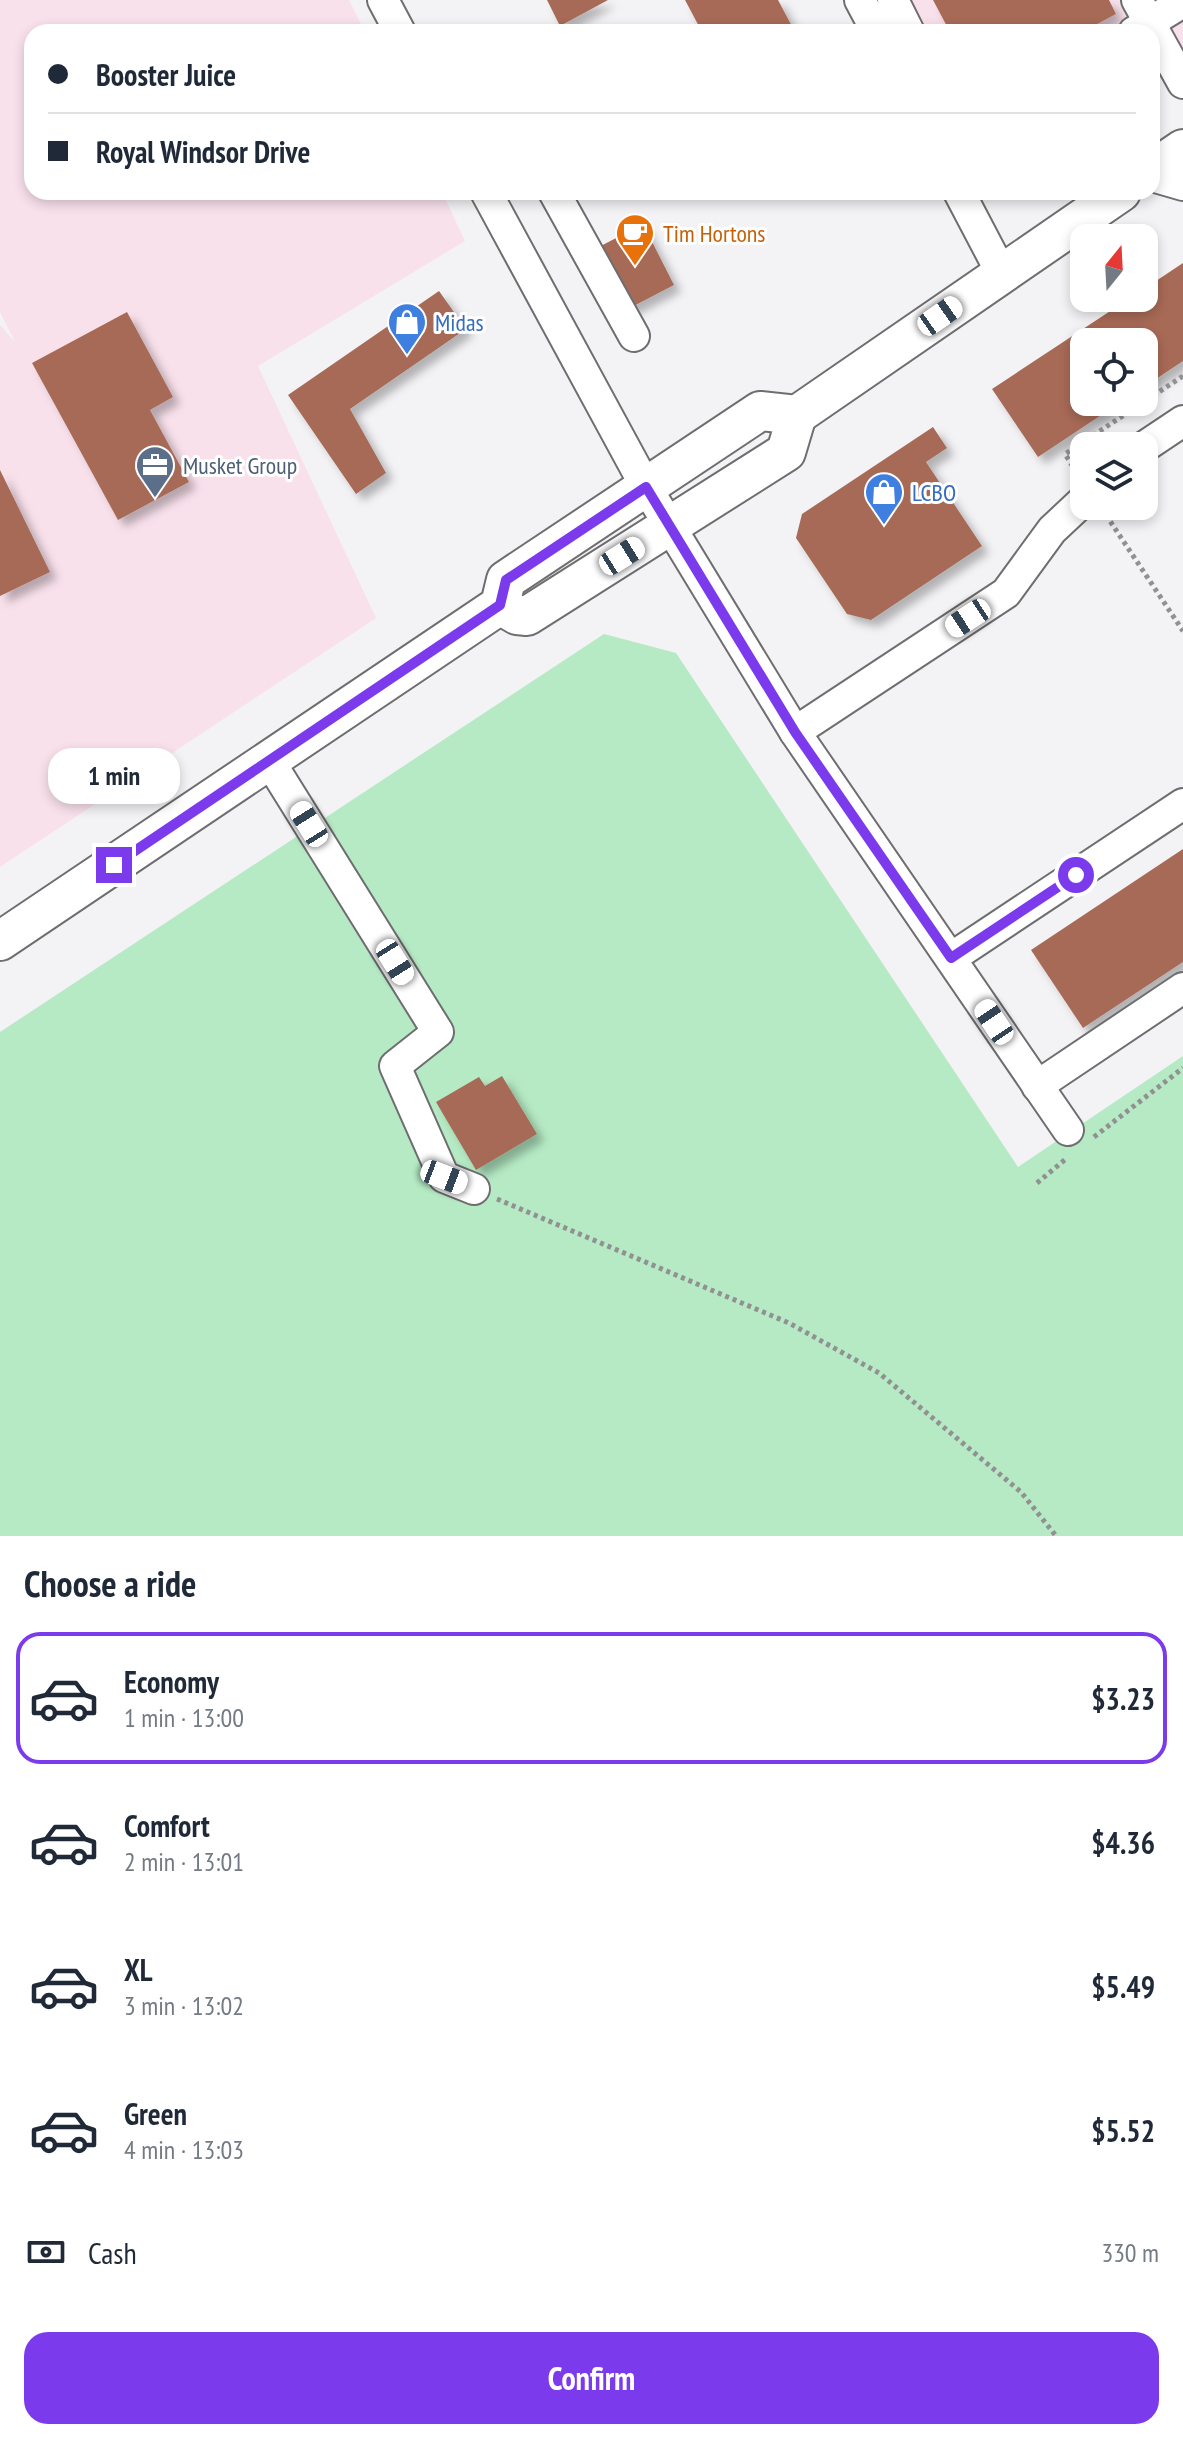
<!DOCTYPE html>
<html lang="en">
<head>
<meta charset="utf-8">
<style>
  body { margin:0; font-family:"PT Sans Narrow",sans-serif; background:#f2f2f3; color:#1f2937; height:100vh; display:flex; flex-direction:column; font-size:30px; white-space:nowrap }
  * { box-sizing:border-box; margin:0 }
  p { font-size:26px; color:#747a83 }
  .icon { flex:none; width:44px; height:44px; fill:none; stroke:currentColor; stroke-width:2; stroke-linecap:round; stroke-linejoin:round }
  .map { position:relative; height:1536px; overflow:hidden }
  .panel { display:flex; flex-direction:column; background:#fff; flex:1 }
  .panel>* { flex:none }
  .top-card { position:absolute; left:24px; top:24px; width:1136px; height:176px; border-radius:24px; box-shadow:0 4px 12px #0003; display:grid; align-content:center; height:176px; padding:0 24px; background:#fff }
  .needle { width:52px; rotate:18deg }
  .buttons { position:absolute; left:1070px; top:224px; display:grid; gap:16px }
  .buttons a { display:grid; place-items:center; width:88px; height:88px; border-radius:16px; background:#fff; box-shadow:0 4px 12px #0003; font-size:40px }
  .end { position:absolute; width:36px; height:36px; margin:-18px; border:10px solid #7c3aed; background:#fff; box-shadow:0 0 0 4px #fff }
  .from { border-radius:50% }
  .bubble { position:absolute; height:56px; border-radius:24px; background:#fff; box-shadow:0 4px 12px #0003; font-size:26px; font-weight:600; line-height:56px; text-align:center }
  .car { position:absolute; width:24px; height:48px; margin:-24px -12px; border-radius:10px; box-shadow:0 0 6px 2px #0007; background:linear-gradient(#fff 24%,#345 0 40%,#fff 0 76%,#345 0 86%,#fff 0) }
  .top-card b { display:flex; align-items:center; gap:28px; height:76px; font-size:30px }
  .top-card b+b { border-top:2px solid #e0e1e3 }
  .top-card i { width:20px; height:20px; background:#1f2937 }
  ul { padding:0; list-style:none }
  li { display:flex; align-items:center; gap:24px; height:132px; margin:0 16px 12px; padding:0 8px; border:4px solid transparent; border-radius:24px }
  li div { flex:1 }
  li b { display:block; font-size:30px }
  li em { font-style:normal; font-weight:600 }
  li.active { border-color:#7c3aed }
  li>.icon { width:72px; height:72px; stroke-width:1.5 }
  h2 { padding:0 24px; font-size:36px; line-height:96px }
  .pay { display:flex; align-items:center; gap:20px; height:88px; padding:0 24px; font-size:30px }
  .pay p { margin-inline-start:auto }
  .action { display:flex; gap:16px; margin-top:auto; padding:16px 24px }
  .action a { flex:1; height:92px; border-radius:24px; background:#7c3aed; color:#fff; font-size:32px; font-weight:600; line-height:92px; text-align:center }
  .map>svg:first-child { display:block }
  .industrial { fill:#f9e1ec }
  .green { fill:#b5eac4 }
  .building { fill:#a76b57; filter:url(#shadow) }
  .lines { fill:none; stroke-linecap:round; stroke-linejoin:round }
  .minor-casing { stroke:#6e6d6f; stroke-width:34 }
  .major-casing { stroke:#6e6d6f; stroke-width:42 }
  .path { stroke:#919092; stroke-width:5; stroke-dasharray:4 4; stroke-linecap:butt }
  .minor { stroke:#fff; stroke-width:30 }
  .major { stroke:#fff; stroke-width:38 }
  .route { stroke:#7c3aed; stroke-width:10 }
  .labels { text-anchor:middle; dominant-baseline:central; stroke-width:6; stroke-linejoin:round; paint-order:stroke }
  .food-label { font-size:24px; fill:#c56008; stroke:#fff; text-anchor:start }
  .shop-label { font-size:24px; fill:#366cbe; stroke:#fff; text-anchor:start }
  .service-label { font-size:24px; fill:#4e5e75; stroke:#fff; text-anchor:start }
</style>
</head>
<body>
<div class="map">
<svg width="1183" height="1536" viewBox="0 0 1183 1536">
  <defs>
    <filter id="shadow"><feDropShadow dx="7" dy="7" stdDeviation="4" flood-color="#0004"/></filter>
  </defs>
  <rect width="100%" height="100%" fill="#f3f2f5"/>
  <g class="industrial">
    <polygon points="0,0 349,0 365,32 32,32 32,192 442,192 465,241 258,366 376,618 0,867 0,325 15,342 0,312"/>
    <polygon points="877,0 1183,0 1183,62 1152,84 1152,32 893,32"/>
  </g>
  <polygon class="green" points="604,634 676,653 1018,1167 1183,1056 1183,1536 0,1536 0,1032"/>
  <g class="building">
    <polygon points="547,0 608,0 560,26"/>
    <polygon points="685,0 778,0 795,32 702,32"/>
    <polygon points="933,0 1109,0 1116,14 1086,30 1087,32 950,32"/>
    <polygon points="643,224 674,285 626,310 595,249"/>
    <polygon points="1183,263 1183,361 1144,387 1144,342 1084,342 1084,402 1121,402 1038,457 992,389 1130,298 1144,298 1144,289"/>
    <polygon points="439,291 466,329 350,409 386,473 356,494 288,395"/>
    <polygon points="127,312 173,397 150,410 189,482 118,520 32,363"/>
    <polygon points="933,427 947,448 926,462 982,546 871,620 847,614 796,538 802,514"/>
    <polygon points="0,470 50,572 0,596"/>
    <polygon points="1183,849 1183,962 1083,1028 1031,950"/>
    <polygon points="502,1076 537,1134 476,1170 436,1102 479,1077 485,1086"/>
  </g>
  <g class="lines">
    <g class="minor-casing">
      <g id="minor">
        <polyline points="383,0 400,32"/>
        <polyline points="860,0 877,32"/>
        <polyline points="893,0 909,32"/>
        <polyline points="1137,0 1183,83"/>
        <polyline points="1134,32 1183,2"/>
        <polyline points="1152,176 1183,185"/>
        <polyline points="486,192 646,487 795,732 1068,1130"/>
        <polyline points="554,192 634,336"/>
        <polyline points="959,192 1002,274"/>
        <polyline points="1144,447 1183,421"/>
        <polyline points="795,732 1006,593 1052,530 1084,500"/>
        <polyline points="270,762 438,1032 395,1066 444,1177 474,1189"/>
        <polyline points="951,958 1183,804"/>
        <polyline points="1037,1086 1183,988"/>
      </g>
    </g>
    <g class="major-casing">
      <g id="major">
        <polyline points="1152,170 1183,149"/>
        <polyline points="500,605 517,615 527,616 786,452 797,415"/>
        <polyline points="0,941 500,605 506,580 760,411 797,415 1121,192"/>
      </g>
    </g>
    <g class="path">
      <polyline points="1077,473 1065,454 1183,376"/>
      <polyline points="1106,515 1183,631"/>
      <polyline points="1094,1137 1183,1068"/>
      <polyline points="1037,1183 1067,1158"/>
      <polyline points="497,1199 789,1323 879,1373 1021,1492 1056,1536"/>
    </g>
    <use href="#minor" class="minor"/>
    <use href="#major" class="major"/>
  </g>
  <g class="lines">
    <polyline class="route" points="114,865 500,605 506,580 646,487 795,732 951,958 1076,875"/>
  </g>
  <defs>
    <g id="cafe-pin" transform="scale(2)"><path d="M0 17L-7.5 6A9.5 9.5 0 1 1 7.5 6Z" fill="#e8710a" stroke="#fff"/><path d="M-5.5-4.5H6V0H3Q3 3.5 0 3.5H-2.5Q-5.5 3.5-5.5 0ZM3-3.2v2h1.7v-2ZM-6 4.5H4V6H-6Z" fill="#fff"/></g>
    <g id="shop-pin" transform="scale(2)"><path d="M0 17L-7.5 6A9.5 9.5 0 1 1 7.5 6Z" fill="#3f7fe0" stroke="#fff"/><path d="M-5-2.5h2.3a2.7 3.5 0 0 1 5.4 0H5L5.5 6h-11ZM-1.5-2.5h3a1.5 2.3 0 0 0-3 0Z" fill="#fff"/></g>
    <g id="office-pin" transform="scale(2)"><path d="M0 17L-7.5 6A9.5 9.5 0 1 1 7.5 6Z" fill="#5c6f8a" stroke="#fff"/><path d="M-6-3h4V-5.5h4V-3h4V5H-6ZM-1-4.5V-3h2v-1.5ZM-6 0V1H6V0Z" fill="#fff"/></g>
  </defs>
  <g fill-rule="evenodd">
    <use href="#cafe-pin" x="635" y="233"/>
    <use href="#shop-pin" x="407" y="322"/>
    <use href="#office-pin" x="155" y="465"/>
    <use href="#shop-pin" x="884" y="492"/>
  </g>
  <g class="labels">
    <g class="food-label">
      <text x="663" y="233">Tim Hortons</text>
    </g>
    <g class="shop-label">
      <text x="435" y="322">Midas</text>
      <text x="912" y="492">LCBO</text>
    </g>
    <g class="service-label">
      <text x="183" y="465">Musket Group</text>
    </g>
  </g>
</svg>
<div class="buttons">
<a><svg class="needle" viewBox="-14 -14 28 28"><path d="M0-13l5 13h-10z" fill="#e53935"/><path d="M0 13l5-13h-10z" fill="#747a83"/></svg></a>
<a><svg class="icon" aria-label="locate" viewBox="0 0 24 24"><circle cx="12" cy="12" r="6"/><path d="M12 2v4M12 18v4M2 12h4M18 12h4"/></svg></a>
<a><svg class="icon" aria-label="layers" viewBox="0 0 24 24"><path d="M12 4l9 5-9 5-9-5zM3 14l9 5 9-5"/></svg></a>
</div>
<i class="end from" style="left:1076px;top:875px"></i>
<i class="end" style="left:114px;top:865px"></i>
<div class="bubble" style="left:48px;top:748px;width:132px">1 min</div>
<i class="car" style="left:940px;top:316px;rotate:55deg"></i>
<i class="car" style="left:622px;top:556px;rotate:58deg"></i>
<i class="car" style="left:968px;top:618px;rotate:237deg"></i>
<i class="car" style="left:309px;top:824px;rotate:328deg"></i>
<i class="car" style="left:395px;top:962px;rotate:148deg"></i>
<i class="car" style="left:994px;top:1022px;rotate:326deg"></i>
<i class="car" style="left:444px;top:1177px;rotate:111deg"></i>
<div class="top-card">
<b><i class="from"></i>Booster Juice</b>
<b><i></i>Royal Windsor Drive</b>
</div>
</div>
<section class="panel">
<h2>Choose a ride</h2>
<ul>
<li class="active"><svg class="icon" aria-label="car" viewBox="0 0 24 24"><path d="M5 17H2v-5l4-1 3-4h7l3 4 3 1v5h-3M9 17h6M6 11h13"/><circle cx="7" cy="17" r="2"/><circle cx="17" cy="17" r="2"/></svg><div><b>Economy</b><p>1 min · 13:00</p></div><em>$3.23</em></li>
<li><svg class="icon" aria-label="car" viewBox="0 0 24 24"><path d="M5 17H2v-5l4-1 3-4h7l3 4 3 1v5h-3M9 17h6M6 11h13"/><circle cx="7" cy="17" r="2"/><circle cx="17" cy="17" r="2"/></svg><div><b>Comfort</b><p>2 min · 13:01</p></div><em>$4.36</em></li>
<li><svg class="icon" aria-label="car" viewBox="0 0 24 24"><path d="M5 17H2v-5l4-1 3-4h7l3 4 3 1v5h-3M9 17h6M6 11h13"/><circle cx="7" cy="17" r="2"/><circle cx="17" cy="17" r="2"/></svg><div><b>XL</b><p>3 min · 13:02</p></div><em>$5.49</em></li>
<li><svg class="icon" aria-label="car" viewBox="0 0 24 24"><path d="M5 17H2v-5l4-1 3-4h7l3 4 3 1v5h-3M9 17h6M6 11h13"/><circle cx="7" cy="17" r="2"/><circle cx="17" cy="17" r="2"/></svg><div><b>Green</b><p>4 min · 13:03</p></div><em>$5.52</em></li>
</ul>
<div class="pay"><svg class="icon" aria-label="cash" viewBox="0 0 24 24"><path d="M3 7h18v10H3z"/><circle cx="12" cy="12" r="2"/></svg>Cash<p>330 m</p></div>
<div class="action"><a>Confirm</a></div>
</section>
</body>
</html>
